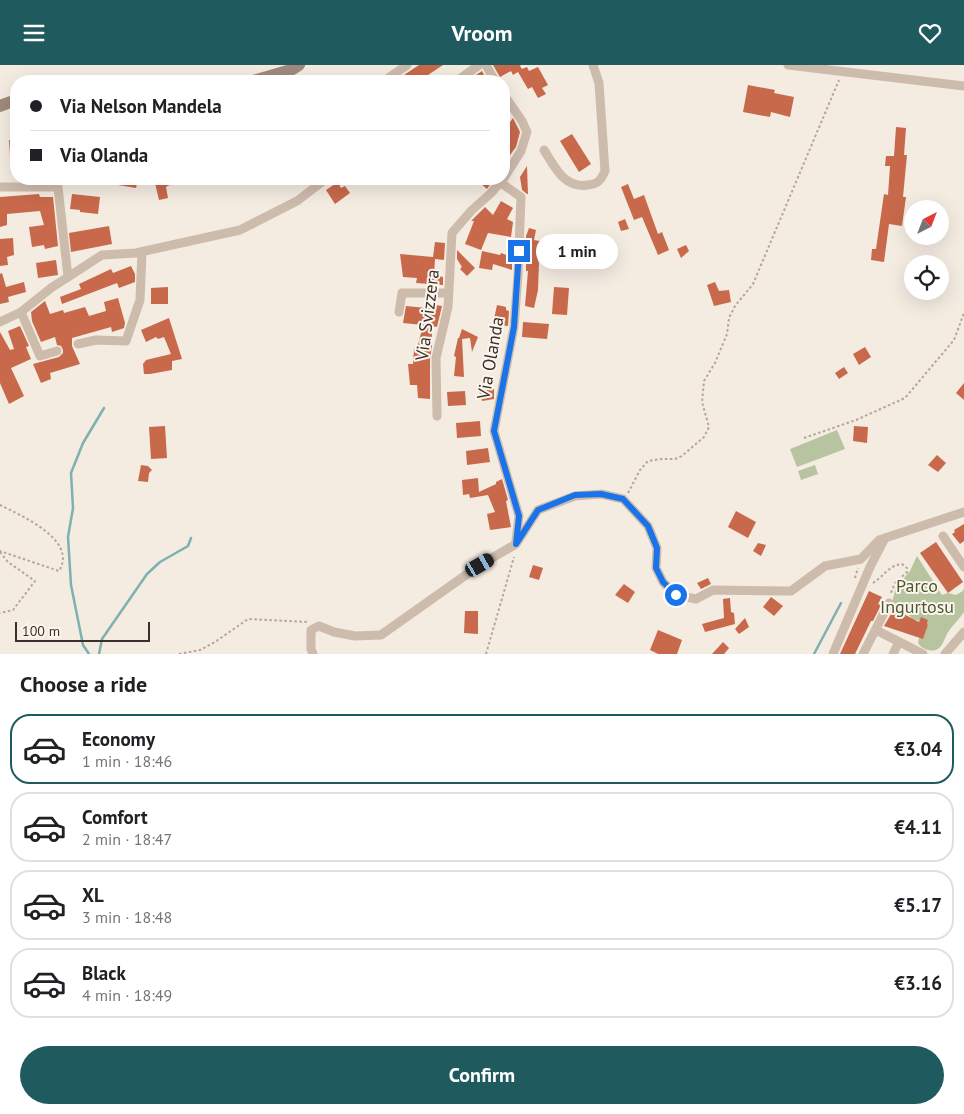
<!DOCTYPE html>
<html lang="en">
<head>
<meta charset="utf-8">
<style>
  body { margin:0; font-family:"PT Sans",sans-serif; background:#f6f6f6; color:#202124; height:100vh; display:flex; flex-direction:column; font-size:19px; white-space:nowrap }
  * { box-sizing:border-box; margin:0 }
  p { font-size:16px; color:#757577 }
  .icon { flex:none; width:28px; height:28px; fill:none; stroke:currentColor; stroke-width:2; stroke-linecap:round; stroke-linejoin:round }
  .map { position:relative; height:589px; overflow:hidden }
  .sheet { display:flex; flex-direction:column; background:#fff; flex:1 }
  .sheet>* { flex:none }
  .banner { position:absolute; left:10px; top:10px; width:500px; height:110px; border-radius:20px; box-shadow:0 5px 20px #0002; display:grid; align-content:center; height:110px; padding:0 20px; background:#fff }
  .needle { width:32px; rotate:42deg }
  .controls { position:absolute; left:904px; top:135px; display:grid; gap:10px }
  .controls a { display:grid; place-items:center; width:45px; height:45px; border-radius:50%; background:#fff; box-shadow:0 5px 20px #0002; font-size:25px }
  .scale { position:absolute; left:15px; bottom:12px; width:135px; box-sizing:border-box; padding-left:5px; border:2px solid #3b302b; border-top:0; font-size:14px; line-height:18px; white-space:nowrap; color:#3b302b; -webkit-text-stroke:4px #fbf5ee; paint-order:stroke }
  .end { position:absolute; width:22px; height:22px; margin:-11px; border:6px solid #1a73e8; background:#fff; box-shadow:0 0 0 2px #fff }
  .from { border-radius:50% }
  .bubble { position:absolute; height:35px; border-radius:18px; background:#fff; box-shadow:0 5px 20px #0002; font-size:16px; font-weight:800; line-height:35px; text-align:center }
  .car { position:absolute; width:15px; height:30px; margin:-15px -8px; border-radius:6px; box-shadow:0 0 4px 1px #0007; background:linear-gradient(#222 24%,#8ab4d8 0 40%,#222 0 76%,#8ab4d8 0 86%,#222 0) }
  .banner b { display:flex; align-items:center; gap:18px; height:48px; font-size:19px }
  .banner b+b { border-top:1px solid #e0e0e0 }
  .banner i { width:12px; height:12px; background:#202124 }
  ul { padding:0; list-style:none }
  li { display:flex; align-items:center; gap:15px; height:70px; margin:0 10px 8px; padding:0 10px; border:2px solid #e0e0e0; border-radius:20px }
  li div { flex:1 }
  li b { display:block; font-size:19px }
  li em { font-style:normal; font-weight:800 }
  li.current { border-color:#1f5a5e }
  li>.icon { width:45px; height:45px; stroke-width:1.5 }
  h2 { padding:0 20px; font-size:22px; line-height:60px }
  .action { display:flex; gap:10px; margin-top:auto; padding:10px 20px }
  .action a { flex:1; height:58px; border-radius:30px; background:#1f5a5e; color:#fff; font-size:20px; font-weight:800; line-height:58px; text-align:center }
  header { display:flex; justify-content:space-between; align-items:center; height:65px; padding:0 20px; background:#1f5a5e; color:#fff; font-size:22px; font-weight:800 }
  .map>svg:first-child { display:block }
  .green { fill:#b8c4a0 }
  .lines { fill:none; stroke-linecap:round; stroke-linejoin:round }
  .stream { stroke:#7fb0b2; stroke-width:2.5 }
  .building { fill:#c8694b }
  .path { stroke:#b9a596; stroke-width:2; stroke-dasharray:2.5 2.5; stroke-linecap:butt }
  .street { stroke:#cdbbac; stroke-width:9 }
  .secondary { stroke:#a18a7d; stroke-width:12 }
  .route { stroke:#1a73e8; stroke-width:6 }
  .labels { text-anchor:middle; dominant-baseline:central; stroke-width:4; stroke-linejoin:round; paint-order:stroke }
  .street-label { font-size:18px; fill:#3b302b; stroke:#fbf5ee }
  .park-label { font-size:18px; fill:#4a5a2e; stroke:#fbf5ee }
</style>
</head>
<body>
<header><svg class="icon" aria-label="menu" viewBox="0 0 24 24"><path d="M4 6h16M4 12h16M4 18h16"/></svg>Vroom<svg class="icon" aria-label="heart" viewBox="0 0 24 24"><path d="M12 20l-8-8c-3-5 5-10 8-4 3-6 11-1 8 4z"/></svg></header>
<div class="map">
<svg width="964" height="589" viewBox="0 0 964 589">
  <rect width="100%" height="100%" fill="#f4ebe1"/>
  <g class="green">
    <polygon points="837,365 845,384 797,402 790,384"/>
    <polygon points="815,400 818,409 801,415 798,406"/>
    <path d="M 917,491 L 942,530 L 948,528 L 956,530 L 963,526 L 964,523 L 964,547 C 960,553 955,558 951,563 C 946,569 945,575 941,581 C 935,589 922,585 918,578 L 919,573 L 923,573 L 928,560 L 927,559 L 928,555 L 921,553 L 920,556 L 913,554 L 903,545 L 902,548 L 894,544 L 893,547 L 890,545 L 896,522 L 910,506 Z"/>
  </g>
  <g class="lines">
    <g class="stream">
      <polyline points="89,589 83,580 71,520 68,472 73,443 71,408 83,378 104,343"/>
      <polyline points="99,589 102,574 147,509 160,497 188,481 191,473"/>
      <polyline points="814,589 841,538"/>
    </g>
  </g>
  <g class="building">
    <polygon points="419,0 443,0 419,16 395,16"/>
    <polygon points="493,0 521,0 520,1 522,4 527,2 529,6 538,2 548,20 542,23 546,29 538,33 532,22 528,24 518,7 513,10 511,6 500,12"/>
    <polygon points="482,6 487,16 467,16"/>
    <polygon points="748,20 775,25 774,28 794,32 790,52 771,47 770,52 743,47"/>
    <polygon points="513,53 520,67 516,82 504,98 504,65"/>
    <polygon points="896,62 906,63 904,90 907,90 903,132 906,132 902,161 889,159 884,197 871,195 872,184 876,184 884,129 888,130 890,101 885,101 886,91 894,91"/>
    <polygon points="572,69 591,99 579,107 560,76"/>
    <polygon points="9,75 16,75 16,89 10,90"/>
    <polygon points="527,101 528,129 527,129 522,125 520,112"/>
    <polygon points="119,114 138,114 136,123 118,120"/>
    <polygon points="154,114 180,114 166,122 168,133 159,135"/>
    <polygon points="484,114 494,114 487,124 480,118"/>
    <polygon points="338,117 341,123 345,121 350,128 335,139 326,125"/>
    <polygon points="628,119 634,134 644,130 658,169 662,167 669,185 658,190 642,152 634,155 621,122"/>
    <polygon points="39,129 40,132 53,132 58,181 45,184 44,180 32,182 29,162 44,160 40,146 7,149 7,160 0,162 0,132"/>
    <polygon points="72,129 100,132 98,149 80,147 80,145 70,144"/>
    <polygon points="501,136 513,143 507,154 513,157 511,172 488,168 481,185 465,179 474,156 471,156 485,142 493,150"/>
    <polygon points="625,154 629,164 621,166 618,157"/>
    <polygon points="109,161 112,179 71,187 69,168"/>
    <polygon points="529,163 536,165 534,175 545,177 541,191 537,192 539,198 538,225 534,243 525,241 528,206 526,206 526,171"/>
    <polygon points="13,173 14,190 7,192 8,200 0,201 0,174"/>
    <polygon points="435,177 445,178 444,195 435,194 434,210 443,212 443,220 416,218 417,213 403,212 400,189 433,192"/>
    <polygon points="686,180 689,186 681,193 677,184"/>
    <polygon points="457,185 475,203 467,211 460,204 462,202 457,194"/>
    <polygon points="482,186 500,190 501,188 512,192 512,205 493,199 492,205 479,203"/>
    <polygon points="56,195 58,210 38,213 36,198"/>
    <polygon points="131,201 135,209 135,217 119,223 117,218 62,239 60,232 81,224 79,219 111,204 113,208"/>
    <polygon points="2,208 6,222 24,217 26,227 8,232 9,237 0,239 0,209"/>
    <polygon points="715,217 719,226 729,225 731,237 714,241 707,220"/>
    <polygon points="168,222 168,239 151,239 151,223"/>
    <polygon points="554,222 569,223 567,250 552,249"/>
    <polygon points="118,233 125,258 124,263 112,267 111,262 72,273 72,281 80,299 50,308 51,314 41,318 33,299 59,292 63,288 63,285 61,281 57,280 55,272 41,277 32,256 31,247 45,236 50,249 63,245 64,248 85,242 89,251 106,246 104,237"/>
    <polygon points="426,239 442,241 437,262 432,261 432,281 430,293 430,334 418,333 417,320 410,320 408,299 413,299 414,284 417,284 423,260 403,258 406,241 426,243"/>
    <polygon points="497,240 506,242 506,245 509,246 508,261 493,259"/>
    <polygon points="169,253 182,294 172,296 172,305 150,309 144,309 143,299 146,295 171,289 164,272 158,274 156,272 146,277 141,265"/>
    <polygon points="523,257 549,259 547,274 522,272"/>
    <polygon points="20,261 29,281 26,282 31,294 11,303 24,331 9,339 0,318 0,267 10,285 14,284 8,266"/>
    <polygon points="462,264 478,272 472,287 470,273 462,274 464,312 454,311 456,292 454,291 458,273 459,273"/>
    <polygon points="865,282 871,292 859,300 853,289"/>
    <polygon points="844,302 848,308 839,314 835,308"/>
    <polygon points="964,318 964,335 956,328"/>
    <polygon points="494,324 494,334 482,336 479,325"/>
    <polygon points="465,326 466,340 448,341 447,327"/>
    <polygon points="480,356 481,371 457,373 456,358"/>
    <polygon points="165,361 167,393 151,394 149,362"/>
    <polygon points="854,361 868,362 867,378 853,376"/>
    <polygon points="488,383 490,397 467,400 466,386"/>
    <polygon points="937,390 946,398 938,407 928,400"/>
    <polygon points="141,400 148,401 152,405 149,408 148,417 138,416"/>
    <polygon points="478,413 479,427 496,419 496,417 502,414 508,435 506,436 511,462 490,465 487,449 495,447 488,430 470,433 469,429 463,430 462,415"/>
    <polygon points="736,446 756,457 748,473 728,462"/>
    <polygon points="964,459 964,476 960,479 952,469 955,467 954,465"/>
    <polygon points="936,477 963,517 948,528 920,488"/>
    <polygon points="758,478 766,480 761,491 753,486"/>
    <polygon points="533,500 543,503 539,515 529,512"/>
    <polygon points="708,513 711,519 701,524 697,518"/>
    <polygon points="624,519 635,527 628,538 615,530"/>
    <polygon points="869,526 882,532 878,539 881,540 873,556 871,556 855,589 840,589"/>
    <polygon points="771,532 783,541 774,551 763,542"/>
    <polygon points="730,533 731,547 734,548 735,559 705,567 702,559 724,553 723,534"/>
    <polygon points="894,544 919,557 921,552 928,555 927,559 928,560 923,574 884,561"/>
    <polygon points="465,546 478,546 478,569 464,568"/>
    <polygon points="745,553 749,562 739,569 735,564"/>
    <polygon points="658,565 682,575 677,589 658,589 650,585"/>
    <polygon points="723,577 729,583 724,589 712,589"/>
  </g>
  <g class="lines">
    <g class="path">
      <polyline points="804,373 856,355 905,333 954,275 964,248"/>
      <polyline points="628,428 640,405 648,396 661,394 675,394 682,391 704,372 709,362 702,337 704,316 715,298 727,269 729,253 735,241 753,219 839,15"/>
      <path d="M 0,440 C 22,451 78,475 59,506 L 0,486"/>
      <polyline points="0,487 8,497 35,516 13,545 0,548"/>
      <polyline points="855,513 858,503"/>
      <path d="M 873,518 C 883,512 889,500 902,499 L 907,503 L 907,507 L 895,518 L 890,530"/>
      <polyline points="179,589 200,585 215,577 248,554 307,557"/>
      <polyline points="486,589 514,492"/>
    </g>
    <g class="street">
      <polyline points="486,0 495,16"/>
      <polyline points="788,0 964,21"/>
      <polyline points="384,16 407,0"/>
      <polyline points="457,16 479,0"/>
      <polyline points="504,30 522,56 527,67 521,86 504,113"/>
      <path d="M 544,85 C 555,102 564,124 588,120 C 598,119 601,115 605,106 L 599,18 L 593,0"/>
      <polyline points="501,118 521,132 518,210 514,262 494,366 519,451 516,476"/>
      <polyline points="0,122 58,122 68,212"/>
      <polyline points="21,247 40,291 57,286"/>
      <polyline points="399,247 402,228 448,228"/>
      <polyline points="0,257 21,247 51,223 102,190 136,188 240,165 297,136 326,114"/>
      <polyline points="78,279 96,275 126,276 140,235 142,187"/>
      <polyline points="437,351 436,293 448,242 452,168 471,146 491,128 503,114"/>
      <polyline points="943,471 964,502"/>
      <polyline points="876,565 923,589"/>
      <polyline points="313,589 311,584 311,565 319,561 334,567 355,571 381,570 480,500 516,479 538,445 575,431 601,429 623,434 648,461 657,483 656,503 663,517 676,530 696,534 713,525 791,526 825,501 861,494 879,475 964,447"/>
      <polyline points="833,589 870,502 885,473"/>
      <polyline points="863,589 889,538"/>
      <polyline points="893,589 899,577"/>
      <polyline points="945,589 964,567"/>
    </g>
    <g class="secondary">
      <polyline points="253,16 291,5 299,0"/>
      <polyline points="0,41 16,35"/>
    </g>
  </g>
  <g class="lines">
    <polyline class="route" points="519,186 514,262 494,366 519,451 516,479 538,445 575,430 601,429 623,434 648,461 657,483 656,503 663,517 676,530"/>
  </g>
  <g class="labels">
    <g class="street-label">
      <text transform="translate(427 250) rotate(-83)">Via Svizzera</text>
      <text transform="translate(490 293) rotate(-80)">Via Olanda</text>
    </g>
    <g class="park-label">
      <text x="917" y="520">Parco<tspan x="917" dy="21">Ingurtosu</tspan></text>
    </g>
  </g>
</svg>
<div class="controls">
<a><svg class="needle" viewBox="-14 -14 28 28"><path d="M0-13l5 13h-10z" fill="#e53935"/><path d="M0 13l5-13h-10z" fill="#757577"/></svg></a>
<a><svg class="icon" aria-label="locate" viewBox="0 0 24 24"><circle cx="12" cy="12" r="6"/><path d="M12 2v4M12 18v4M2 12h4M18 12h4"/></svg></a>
</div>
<div class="scale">100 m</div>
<i class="end from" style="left:676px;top:530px"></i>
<i class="end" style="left:519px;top:186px"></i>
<div class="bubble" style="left:536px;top:169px;width:82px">1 min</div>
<i class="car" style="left:480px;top:500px;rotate:60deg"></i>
<div class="banner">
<b><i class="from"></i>Via Nelson Mandela</b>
<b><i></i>Via Olanda</b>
</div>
</div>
<section class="sheet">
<h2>Choose a ride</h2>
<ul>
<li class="current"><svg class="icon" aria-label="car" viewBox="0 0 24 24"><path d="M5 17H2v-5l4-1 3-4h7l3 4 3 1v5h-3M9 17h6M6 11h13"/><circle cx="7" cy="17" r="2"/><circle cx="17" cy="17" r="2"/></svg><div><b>Economy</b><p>1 min · 18:46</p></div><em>€3.04</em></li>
<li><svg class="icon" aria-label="car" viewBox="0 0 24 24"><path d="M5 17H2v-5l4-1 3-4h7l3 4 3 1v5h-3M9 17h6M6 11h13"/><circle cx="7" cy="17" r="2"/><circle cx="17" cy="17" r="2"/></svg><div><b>Comfort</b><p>2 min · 18:47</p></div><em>€4.11</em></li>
<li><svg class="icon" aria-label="car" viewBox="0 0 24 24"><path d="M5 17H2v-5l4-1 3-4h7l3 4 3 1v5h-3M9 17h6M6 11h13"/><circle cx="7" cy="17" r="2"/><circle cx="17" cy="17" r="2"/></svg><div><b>XL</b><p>3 min · 18:48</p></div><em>€5.17</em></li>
<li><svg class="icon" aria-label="car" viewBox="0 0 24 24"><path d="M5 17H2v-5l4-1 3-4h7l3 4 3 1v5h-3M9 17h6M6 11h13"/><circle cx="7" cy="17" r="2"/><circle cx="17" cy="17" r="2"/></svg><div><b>Black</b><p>4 min · 18:49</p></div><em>€3.16</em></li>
</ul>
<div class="action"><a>Confirm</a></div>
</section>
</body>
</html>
